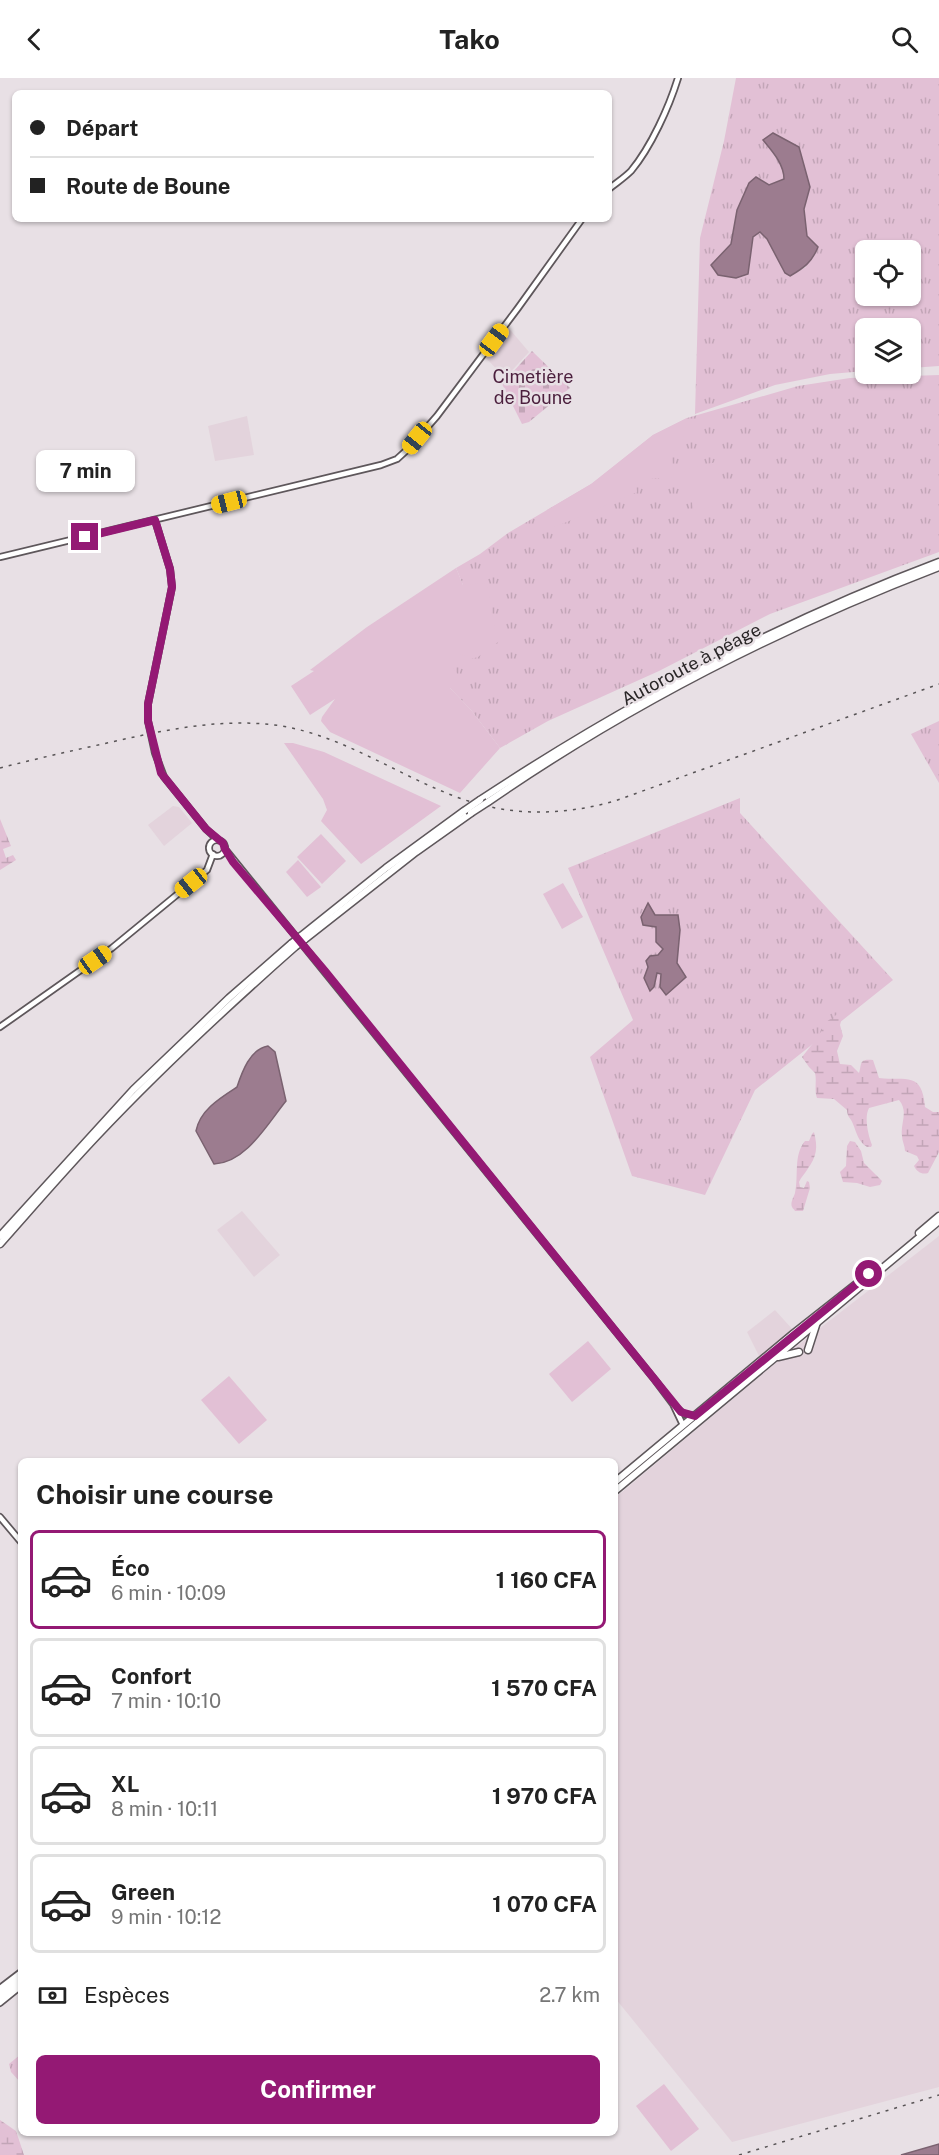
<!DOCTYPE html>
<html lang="fr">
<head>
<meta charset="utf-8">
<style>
  body { margin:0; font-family:"Public Sans",sans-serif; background:#f2f2f2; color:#222; height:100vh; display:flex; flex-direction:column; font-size:22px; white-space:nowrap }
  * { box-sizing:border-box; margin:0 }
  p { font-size:20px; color:#767676 }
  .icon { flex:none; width:33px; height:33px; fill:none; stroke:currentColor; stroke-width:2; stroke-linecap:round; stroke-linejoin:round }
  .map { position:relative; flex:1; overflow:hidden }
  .details { position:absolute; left:18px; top:1380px; width:600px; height:678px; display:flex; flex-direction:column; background:#fff; border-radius:9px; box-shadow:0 2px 4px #0004 }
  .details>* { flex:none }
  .banner { position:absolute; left:12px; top:12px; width:600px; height:132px; border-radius:9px; box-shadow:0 2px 4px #0004; display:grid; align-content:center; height:132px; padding:0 18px; background:#fff }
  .buttons { position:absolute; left:855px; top:162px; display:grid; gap:12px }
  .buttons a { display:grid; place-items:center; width:66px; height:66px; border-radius:9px; background:#fff; box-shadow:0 2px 4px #0004; font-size:30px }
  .end { position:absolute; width:27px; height:27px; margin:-14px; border:8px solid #941974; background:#fff; box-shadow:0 0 0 3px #fff }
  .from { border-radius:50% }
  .bubble { position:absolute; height:42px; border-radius:9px; background:#fff; box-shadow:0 2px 4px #0004; font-size:20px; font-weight:700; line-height:42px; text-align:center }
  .car { position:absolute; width:18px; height:36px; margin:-18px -9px; border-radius:8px; box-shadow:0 0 4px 2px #0007; background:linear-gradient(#f5c518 24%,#345 0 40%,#f5c518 0 76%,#345 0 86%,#f5c518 0) }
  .banner b { display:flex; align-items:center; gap:21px; height:57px; font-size:22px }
  .banner b+b { border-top:2px solid #e0e0e0 }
  .banner i { width:15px; height:15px; background:#222 }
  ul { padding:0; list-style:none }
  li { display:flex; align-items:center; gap:18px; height:99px; margin:0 12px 9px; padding:0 6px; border:3px solid #e0e0e0; border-radius:9px }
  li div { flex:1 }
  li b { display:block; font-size:22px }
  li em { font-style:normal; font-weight:700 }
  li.on { border-color:#941974 }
  li>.icon { width:54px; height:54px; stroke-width:1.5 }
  h2 { padding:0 18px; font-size:27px; line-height:72px }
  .pay { display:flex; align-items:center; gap:15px; height:66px; padding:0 18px; font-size:22px }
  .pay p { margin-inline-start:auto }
  .button { display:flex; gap:12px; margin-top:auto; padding:12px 18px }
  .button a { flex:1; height:69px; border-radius:9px; background:#941974; color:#fff; font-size:24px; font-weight:700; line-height:69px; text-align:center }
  header { display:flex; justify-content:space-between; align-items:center; height:78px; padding:0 18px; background:#fff; font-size:27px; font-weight:700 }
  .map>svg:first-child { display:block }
  .built { fill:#e3d3dc }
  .grass { fill:url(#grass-tufts); fill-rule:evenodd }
  .wetland { fill:url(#wetland-marsh) }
  .cemetery { fill:url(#cemetery-stones) }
  .garden { fill:#e2c0d5 }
  .water { fill:#9c7c8f; stroke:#7a6270; stroke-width:1.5 }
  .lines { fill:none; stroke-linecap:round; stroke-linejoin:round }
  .secondary-casing { stroke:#5e575b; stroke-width:8 }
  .highway-casing { stroke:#5e575b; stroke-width:9 }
  .secondary { stroke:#fff; stroke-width:4.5 }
  .highway { stroke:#fff; stroke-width:6 }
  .rail { stroke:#585456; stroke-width:1.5; stroke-dasharray:3 6; stroke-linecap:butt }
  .secondary-bridge-casing { stroke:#5e575b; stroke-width:8; stroke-linecap:butt }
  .highway-bridge-casing { stroke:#5e575b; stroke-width:9; stroke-linecap:butt }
  .secondary-bridge { stroke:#fff; stroke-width:4.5 }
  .highway-bridge { stroke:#fff; stroke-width:6 }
  .route { stroke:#941974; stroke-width:8 }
  .labels { text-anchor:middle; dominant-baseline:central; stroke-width:5; stroke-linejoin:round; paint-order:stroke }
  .park-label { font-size:18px; fill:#4b1f3d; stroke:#e8e0e5 }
  .street-label { font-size:18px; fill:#292627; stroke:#e8e0e5 }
</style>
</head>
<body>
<header><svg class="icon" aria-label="back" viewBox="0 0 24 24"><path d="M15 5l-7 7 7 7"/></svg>Tako<svg class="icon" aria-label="search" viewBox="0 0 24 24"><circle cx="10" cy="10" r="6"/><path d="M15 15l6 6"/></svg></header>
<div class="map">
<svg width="939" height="2077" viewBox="0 0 939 2077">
  <defs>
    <pattern id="grass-tufts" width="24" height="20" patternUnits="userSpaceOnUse" patternTransform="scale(1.5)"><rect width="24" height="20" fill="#e2c0d5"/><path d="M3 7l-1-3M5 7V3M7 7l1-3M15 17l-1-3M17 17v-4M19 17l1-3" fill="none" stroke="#c2a5b7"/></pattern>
    <pattern id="wetland-marsh" width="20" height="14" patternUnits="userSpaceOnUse" patternTransform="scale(1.5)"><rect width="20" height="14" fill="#e2c0d5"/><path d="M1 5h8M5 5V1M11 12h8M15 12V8" fill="none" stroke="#c2a5b7"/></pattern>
    <pattern id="cemetery-stones" width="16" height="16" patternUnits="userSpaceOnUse" patternTransform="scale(1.5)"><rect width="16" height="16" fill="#e2c0d5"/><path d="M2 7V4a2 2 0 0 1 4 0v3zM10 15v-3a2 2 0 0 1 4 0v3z" fill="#c2a5b7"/></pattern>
  </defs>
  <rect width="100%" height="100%" fill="#e8e0e5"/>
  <g class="built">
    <polygon points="507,248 529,274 505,300 485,279"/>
    <polygon points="247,338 254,377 215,383 208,348"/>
    <polygon points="173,728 179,729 192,745 164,768 148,747"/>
    <polygon points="242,1133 280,1177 254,1199 217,1152"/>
    <polygon points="939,1158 939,2009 732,2064 615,1920 615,1420 784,1278"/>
    <polygon points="775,1232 794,1253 760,1280 747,1254"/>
  </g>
  <g class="grass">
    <path d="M 736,0 L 939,0 L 939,288 L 911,290 L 910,250 L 866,250 L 865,293 L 830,296 L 775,307 L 695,336 L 700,160 L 724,63 ZM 773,55 L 781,60 L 810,109 L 804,131 L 807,158 L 806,189 L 790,198 L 785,195 L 767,161 L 760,154 L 753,159 L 748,196 L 711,187 L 731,166 L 737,132 L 749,105 L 756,99 L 769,107 L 784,101 C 784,86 772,74 763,62 ZM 866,172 L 910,172 L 910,218 L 866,218 Z"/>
    <polygon points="939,297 939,474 770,536 659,593 548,643 500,670 471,632 450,610 448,583 463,507 456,490 480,476 508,455 591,406 653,357 687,340 798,308 850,300"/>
    <polygon points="939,643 939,705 911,656"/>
    <polygon points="740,720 740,735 893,902 755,1012 705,1117 632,1098 590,979 633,942 568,790"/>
    <polygon points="21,1976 21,2005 11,1994 9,1986"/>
  </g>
  <g class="wetland">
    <polygon points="0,741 11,768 3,771 6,780 13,777 16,782 0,792"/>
    <path d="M 839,935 L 843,936 L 840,947 L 843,958 L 837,973 L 840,986 L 851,987 L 859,995 C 862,987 858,980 873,982 L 879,1000 C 907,1003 922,993 925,1029 L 933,1034 L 939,1034 L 939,1074 L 928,1095 C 922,1097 917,1094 914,1088 L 919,1082 L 917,1078 L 905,1073 C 905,1068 902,1063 902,1058 C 900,1045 909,1034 899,1022 L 869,1030 C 864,1039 868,1057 872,1067 L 871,1069 L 867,1069 C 858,1063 857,1056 853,1046 C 851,1040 847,1039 847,1032 L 834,1021 L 817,1020 C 814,1012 817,1003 815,995 L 809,989 L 802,979 L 818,959 L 826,944 Z"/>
    <path d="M 814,1054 C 818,1070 817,1078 807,1092 C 804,1097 801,1099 799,1104 L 800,1109 L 804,1110 L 807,1103 L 809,1104 L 810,1110 L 803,1133 L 795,1133 C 794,1131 793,1131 792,1129 C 790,1124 794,1119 795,1115 C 799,1097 793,1078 805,1063 L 809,1063 L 812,1056 Z"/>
    <polygon points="850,1063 855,1064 861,1073 864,1085 882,1103 880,1107 870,1109 857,1105 843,1104 840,1094 846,1088 847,1068"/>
    <polygon points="0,2042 16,2053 24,2077 0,2077"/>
  </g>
  <polygon class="cemetery" points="532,273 570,310 529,344 522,346 502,306"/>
  <g class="garden">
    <polygon points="687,340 681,371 671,374 674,398 663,403 658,400 635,403 637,414 555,449 547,432 593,405 653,357"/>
    <polygon points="716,384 726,425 694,433 684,392"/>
    <polygon points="456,490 463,507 487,505 495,552 502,561 478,579 471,581 468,578 457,576 452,571 449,583 458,597 450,610 471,632 500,670 460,715 330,654 321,643 322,639 335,621 310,637 291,608 314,593 310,592 367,549"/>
    <polygon points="284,665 293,665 324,674 441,728 361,786 321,743 327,732 323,721"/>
    <polygon points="321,756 346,783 322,806 297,779"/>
    <polygon points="298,782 321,809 307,819 286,794"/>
    <polygon points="563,805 583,839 562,851 543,816"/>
    <polygon points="588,1263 611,1291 572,1324 549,1296"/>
    <polygon points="229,1298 267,1342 239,1366 201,1322"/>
    <polygon points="664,2006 699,2051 671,2073 636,2028"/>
  </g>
  <g class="water">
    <path d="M 773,55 L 799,69 L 810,109 L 804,131 L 807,158 L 818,169 C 812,184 804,190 790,198 L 785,195 L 767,161 L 760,154 L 753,159 L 748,196 L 736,200 L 718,197 L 711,187 L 731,166 L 737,132 L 749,105 L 756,99 L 769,107 L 784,101 C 784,86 772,73 763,62 Z"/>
    <polygon points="648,825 655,837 678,837 680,852 677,885 686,899 666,917 660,909 661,896 657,895 654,909 650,913 644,900 648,889 646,883 650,878 658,877 663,871 656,864 656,849 643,847 641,839"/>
    <path d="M 268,968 L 275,974 L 286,1023 C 268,1045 246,1085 214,1086 L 196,1053 C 200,1032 220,1020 237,1009 C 242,994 250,971 268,968 Z"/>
    <polygon points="939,2066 939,2077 901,2077"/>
  </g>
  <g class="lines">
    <g class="secondary-casing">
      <g id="secondary">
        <path d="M 609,111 C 616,105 624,100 631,93 C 651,69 669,29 678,0"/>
        <polyline points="0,479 381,387 397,381 408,371 437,338 518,230 582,141"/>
        <polyline points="148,643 148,626 172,509 170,491 155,442"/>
        <polyline points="155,675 164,699 206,751 218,762"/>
        <circle cx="217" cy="770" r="8"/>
        <polyline points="225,771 655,1302 673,1326 683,1347"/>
        <polyline points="0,949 112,870 207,792 213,776"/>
        <polyline points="677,1330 684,1336 695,1338"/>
        <polyline points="0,1439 21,1464"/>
        <polyline points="0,1910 21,1894"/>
        <polyline points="0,1925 21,1908"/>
      </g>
    </g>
    <g class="highway-casing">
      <g id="highway">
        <path d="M 480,722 C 624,627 777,545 939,484"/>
        <path d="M 488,724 C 627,628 780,550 939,489"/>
        <polyline points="301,858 386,790 464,733"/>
        <polyline points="304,862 416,774 471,735"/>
        <polyline points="919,1155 939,1138"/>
        <polyline points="0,1158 133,1012 229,920 292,865"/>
        <path d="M 0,1166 C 32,1130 64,1093 97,1058 C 160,991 227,929 295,869"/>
        <polyline points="808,1272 817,1244"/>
        <polyline points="778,1279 799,1274"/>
        <polyline points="615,1404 794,1255 874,1192"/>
        <polyline points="615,1413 939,1143"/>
        <polyline points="0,1915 21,1898"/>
        <polyline points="0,1921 21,1903"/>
      </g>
    </g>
    <use href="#secondary" class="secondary"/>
    <use href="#highway" class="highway"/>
    <g class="rail">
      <path d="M 0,690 C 35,681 71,673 107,665 C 165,652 222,639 282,648 C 345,659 396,696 454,718 C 508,739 561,738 615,723 L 939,606"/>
      <polyline points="739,2077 939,2017"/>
    </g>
    <g class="secondary-bridge-casing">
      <polyline id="secondary-bridge" points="148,643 155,675"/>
    </g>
    <g class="highway-bridge-casing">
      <g id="highway-bridge">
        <polyline points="464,733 480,722"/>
        <polyline points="471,735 488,724"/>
        <polyline points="292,865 301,858"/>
        <polyline points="295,869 304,862"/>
      </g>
    </g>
    <use href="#secondary-bridge" class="secondary-bridge"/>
    <use href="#highway-bridge" class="highway-bridge"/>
  </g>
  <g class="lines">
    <polyline class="route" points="85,459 155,442 170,491 172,509 148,626 148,643 161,695 206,751 223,765 225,771 233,784 325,893 681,1334 695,1338 869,1196"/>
  </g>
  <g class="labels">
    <g class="park-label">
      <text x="533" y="298">Cimetière<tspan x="533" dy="21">de Boune</tspan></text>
    </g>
    <g class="street-label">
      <text transform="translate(691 586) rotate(-28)">Autoroute à péage</text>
    </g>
  </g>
</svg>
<div class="buttons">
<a><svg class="icon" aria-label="locate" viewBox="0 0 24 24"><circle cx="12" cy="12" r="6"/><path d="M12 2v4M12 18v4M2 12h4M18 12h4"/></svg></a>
<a><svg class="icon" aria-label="layers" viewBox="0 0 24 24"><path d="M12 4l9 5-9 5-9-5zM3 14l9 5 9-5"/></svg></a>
</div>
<i class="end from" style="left:869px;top:1196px"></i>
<i class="end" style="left:85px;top:459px"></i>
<div class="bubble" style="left:36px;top:372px;width:99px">7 min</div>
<i class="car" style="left:494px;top:262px;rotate:37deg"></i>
<i class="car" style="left:417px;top:360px;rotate:219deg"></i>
<i class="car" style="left:229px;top:424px;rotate:256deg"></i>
<i class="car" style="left:191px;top:805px;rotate:231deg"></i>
<i class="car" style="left:95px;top:882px;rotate:55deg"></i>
<div class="banner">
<b><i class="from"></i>Départ</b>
<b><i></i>Route de Boune</b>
</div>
<section class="details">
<h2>Choisir une course</h2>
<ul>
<li class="on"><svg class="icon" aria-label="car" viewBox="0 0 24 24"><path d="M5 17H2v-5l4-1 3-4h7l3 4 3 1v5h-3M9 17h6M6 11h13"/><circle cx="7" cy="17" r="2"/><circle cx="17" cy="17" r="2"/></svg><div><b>Éco</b><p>6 min · 10:09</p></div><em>1 160 CFA</em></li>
<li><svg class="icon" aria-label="car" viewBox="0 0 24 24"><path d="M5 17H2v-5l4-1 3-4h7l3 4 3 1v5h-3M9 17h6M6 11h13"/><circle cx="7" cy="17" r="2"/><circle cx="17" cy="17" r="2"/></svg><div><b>Confort</b><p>7 min · 10:10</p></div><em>1 570 CFA</em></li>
<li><svg class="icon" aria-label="car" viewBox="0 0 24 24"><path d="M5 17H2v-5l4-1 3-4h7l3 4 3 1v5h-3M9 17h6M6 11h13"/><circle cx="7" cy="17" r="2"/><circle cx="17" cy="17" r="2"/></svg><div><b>XL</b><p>8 min · 10:11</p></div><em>1 970 CFA</em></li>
<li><svg class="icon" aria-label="car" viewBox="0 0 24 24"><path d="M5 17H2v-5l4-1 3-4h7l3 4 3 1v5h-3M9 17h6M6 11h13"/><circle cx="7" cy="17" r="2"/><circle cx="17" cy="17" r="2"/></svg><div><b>Green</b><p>9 min · 10:12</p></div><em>1 070 CFA</em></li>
</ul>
<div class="pay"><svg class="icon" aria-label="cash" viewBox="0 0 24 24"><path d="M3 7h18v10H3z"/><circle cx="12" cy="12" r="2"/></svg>Espèces<p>2.7 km</p></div>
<div class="button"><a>Confirmer</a></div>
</section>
</div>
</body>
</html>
